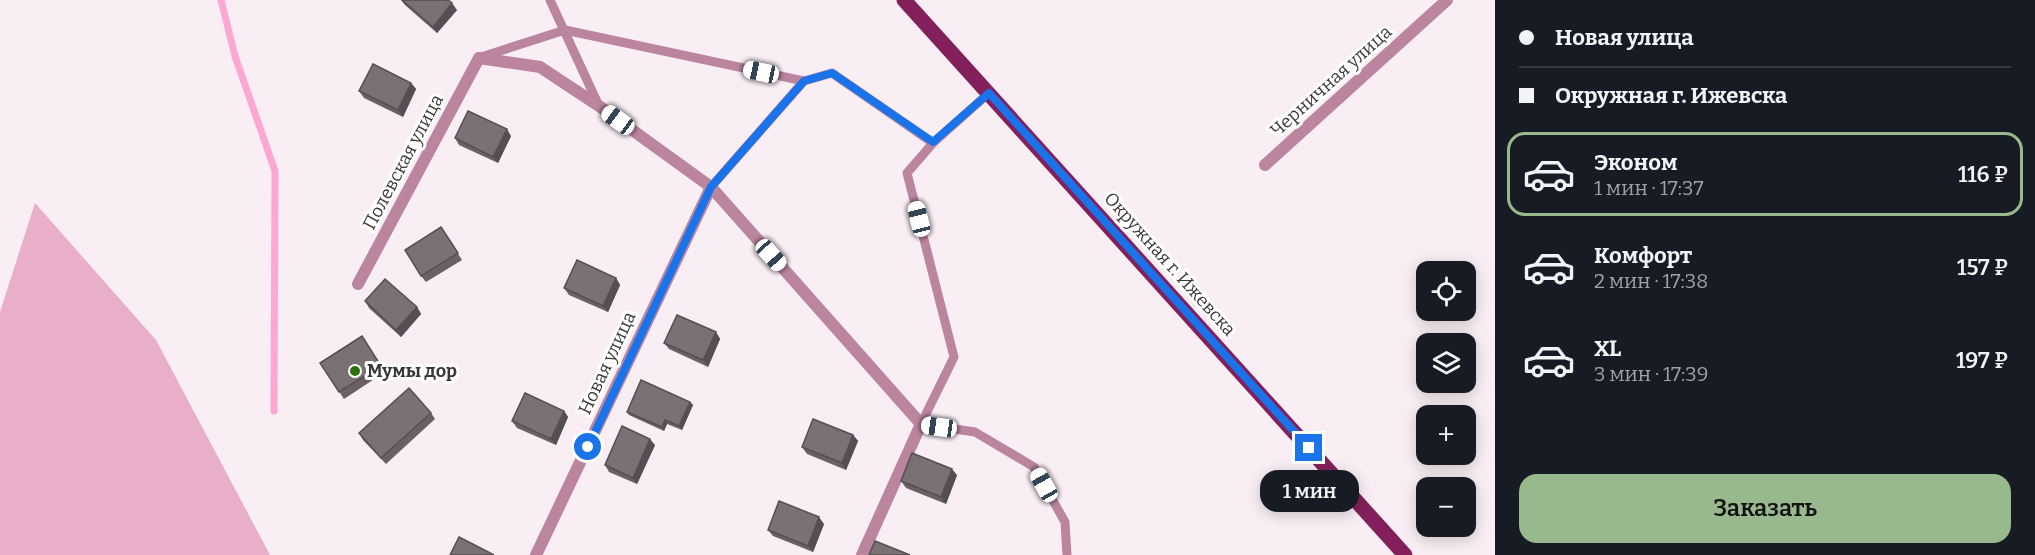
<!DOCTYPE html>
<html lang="ru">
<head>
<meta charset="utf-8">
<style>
  body { margin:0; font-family:Bitter,serif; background:#242831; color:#f1f3f6; height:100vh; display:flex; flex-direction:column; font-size:22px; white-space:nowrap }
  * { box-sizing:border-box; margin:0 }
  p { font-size:20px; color:#9ea1a6 }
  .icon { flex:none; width:33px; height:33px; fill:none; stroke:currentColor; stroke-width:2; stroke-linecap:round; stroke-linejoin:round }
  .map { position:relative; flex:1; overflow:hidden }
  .side { display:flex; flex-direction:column; background:#171b24; width:540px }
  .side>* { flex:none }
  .guide { display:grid; align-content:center; height:132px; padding:0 24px; background:#171b24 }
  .fabs { position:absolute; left:1416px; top:261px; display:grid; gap:12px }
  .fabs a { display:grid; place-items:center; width:60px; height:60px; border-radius:12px; background:#171b24; box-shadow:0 3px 15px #0003; font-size:30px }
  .end { position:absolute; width:27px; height:27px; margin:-14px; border:8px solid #1a73e8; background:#fff; box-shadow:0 0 0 3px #fff }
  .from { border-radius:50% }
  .bubble { position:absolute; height:42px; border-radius:18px; background:#171b24; box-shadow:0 3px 15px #0003; font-size:20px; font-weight:600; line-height:42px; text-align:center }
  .car { position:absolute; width:18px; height:36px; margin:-18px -9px; border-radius:8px; box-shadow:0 0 4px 2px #0007; background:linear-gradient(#fff 24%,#345 0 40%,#fff 0 76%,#345 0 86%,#fff 0) }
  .guide b { display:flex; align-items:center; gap:21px; height:57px; font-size:22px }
  .guide b+b { border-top:2px solid #363941 }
  .guide i { width:15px; height:15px; background:#f1f3f6 }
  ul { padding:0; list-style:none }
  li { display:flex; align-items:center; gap:18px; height:84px; margin:0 12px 9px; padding:0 12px; border:3px solid transparent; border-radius:18px }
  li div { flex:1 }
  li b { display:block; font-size:22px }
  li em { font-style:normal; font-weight:600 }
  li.on { border-color:#98b88d }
  li>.icon { width:54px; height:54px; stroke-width:1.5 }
  .button { display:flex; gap:12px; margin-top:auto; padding:12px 24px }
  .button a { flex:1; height:69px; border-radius:18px; background:#98b88d; color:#111; font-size:24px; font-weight:600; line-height:69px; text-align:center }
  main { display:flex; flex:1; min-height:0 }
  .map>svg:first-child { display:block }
  .green { fill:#e9aeca }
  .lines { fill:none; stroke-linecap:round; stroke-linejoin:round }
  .stream { stroke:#fda8d2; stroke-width:7 }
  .lane { stroke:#bb849f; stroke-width:9 }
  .street { stroke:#bb849f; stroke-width:12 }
  .primary { stroke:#83205b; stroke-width:15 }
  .wall { fill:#696165 }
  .shaded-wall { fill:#554f52 }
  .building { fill:#7a7175; stroke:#554f52; stroke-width:1.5 }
  .route { stroke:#1a73e8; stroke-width:8 }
  .poi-dot { fill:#2c700d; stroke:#fff; stroke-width:2 }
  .labels { text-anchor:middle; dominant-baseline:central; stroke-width:6; stroke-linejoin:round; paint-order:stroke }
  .street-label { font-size:18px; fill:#3b3739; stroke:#fff }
  .poi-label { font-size:18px; font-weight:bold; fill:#3b3739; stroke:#fff; text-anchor:start }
</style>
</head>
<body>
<main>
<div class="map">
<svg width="1495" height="555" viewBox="0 0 1495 555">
  <rect width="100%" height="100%" fill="#f8eef3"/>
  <polygon class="green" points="35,203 156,340 270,555 0,555 0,312"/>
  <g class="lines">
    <polyline class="stream" points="221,0 235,56 275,171 274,411"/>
    <g class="lane">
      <polyline points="550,0 599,106"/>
      <polyline points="481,57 565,30 804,81"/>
      <polyline points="933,143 907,173 954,357 921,424 975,432 1034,467 1065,522 1067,555"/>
      <polyline points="711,187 804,81 832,73 933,143 989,93"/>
    </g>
    <g class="street">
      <polyline points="1265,165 1447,0"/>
      <polyline points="358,284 479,58 540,67 599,106 711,187 921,424 862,555"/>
      <polyline points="536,555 711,187"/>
    </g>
    <polyline class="primary" points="904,0 1405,555"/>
  </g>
  <g class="wall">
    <polygon points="401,0 457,10 437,33 405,5"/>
    <polygon points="411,83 416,89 403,117 364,98 359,91"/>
    <polygon points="511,136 498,163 459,145 455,138"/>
    <polygon points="441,227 462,260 426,282 421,276"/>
    <polygon points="616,278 620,285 608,312 569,295 564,288"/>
    <polygon points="365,301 417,307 421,314 401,337 369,308"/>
    <polygon points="716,332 720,339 708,367 669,349 664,343"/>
    <polygon points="362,336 385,372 344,399 320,363"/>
    <polygon points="690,402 693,405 682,430 667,424 664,431 629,415 627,412"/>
    <polygon points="564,411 568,417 556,445 517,428 512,421"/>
    <polygon points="431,413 435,419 386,464 363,440 359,433"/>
    <polygon points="853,435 858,441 846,470 807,454 802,447"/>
    <polygon points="655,445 637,484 609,472 605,465"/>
    <polygon points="957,475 946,504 906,488 901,481"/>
    <polygon points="824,524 813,552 773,536 768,530"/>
  </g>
  <g class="shaded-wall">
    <polygon points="452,3 457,10 437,33 433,27"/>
    <polygon points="411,83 416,89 403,117 398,110"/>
    <polygon points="507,129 511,136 498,163 493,157"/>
    <polygon points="616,278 620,285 608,312 603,306"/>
    <polygon points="417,307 421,314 401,337 396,330"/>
    <polygon points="716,332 720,339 708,367 703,360"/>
    <polygon points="690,402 693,405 682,430 679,426"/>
    <polygon points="564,411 568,417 556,445 551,439"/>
    <polygon points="665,420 667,424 664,431 662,427"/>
    <polygon points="853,435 858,441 846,470 842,463"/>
    <polygon points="650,439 655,445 637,484 633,478"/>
    <polygon points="952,469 957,475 946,504 941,497"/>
    <polygon points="819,517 824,524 813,552 808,546"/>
  </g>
  <g class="building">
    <polygon points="402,0 448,0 452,3 433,27"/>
    <polygon points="373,64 411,83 398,110 359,91"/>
    <polygon points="468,111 507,129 493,157 455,138"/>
    <polygon points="441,227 458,253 421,276 405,250"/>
    <polygon points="577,260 616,278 603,306 564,288"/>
    <polygon points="385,279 417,307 396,330 365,301"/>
    <polygon points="677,315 716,332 703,360 664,343"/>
    <polygon points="362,336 381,366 339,392 320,363"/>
    <polygon points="641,380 690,402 679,426 665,420 662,427 627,412"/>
    <polygon points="409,388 431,413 381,458 359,433"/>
    <polygon points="525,393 564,411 551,439 512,421"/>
    <polygon points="813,419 853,435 842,463 802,447"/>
    <polygon points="622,426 650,439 633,478 605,465"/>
    <polygon points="912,453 952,469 941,497 901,481"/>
    <polygon points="779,501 819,517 808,546 768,530"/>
    <polygon points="459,537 494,555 450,555"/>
    <polygon points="875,541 910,555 869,555"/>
  </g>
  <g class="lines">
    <polyline class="route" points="588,447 711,187 804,81 832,73 933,142 989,93 1309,448"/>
  </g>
  <circle class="poi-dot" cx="355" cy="371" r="6"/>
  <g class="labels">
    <g class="street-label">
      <text transform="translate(1331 81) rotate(-42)">Черничная улица</text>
      <text transform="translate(403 162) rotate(-62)">Полевская улица</text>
      <text transform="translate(1170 264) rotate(48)">Окружная г. Ижевска</text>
      <text transform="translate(607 363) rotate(-65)">Новая улица</text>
    </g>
    <g class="poi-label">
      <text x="367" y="371">Мумы дор</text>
    </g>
  </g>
</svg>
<div class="fabs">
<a><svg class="icon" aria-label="locate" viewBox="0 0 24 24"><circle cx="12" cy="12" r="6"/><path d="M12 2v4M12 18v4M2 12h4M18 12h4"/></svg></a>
<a><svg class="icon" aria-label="layers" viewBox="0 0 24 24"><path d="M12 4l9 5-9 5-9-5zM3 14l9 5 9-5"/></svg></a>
<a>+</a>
<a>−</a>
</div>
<i class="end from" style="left:588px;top:447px"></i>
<i class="end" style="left:1309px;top:448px"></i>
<div class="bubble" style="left:1260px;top:470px;width:99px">1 мин</div>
<i class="car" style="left:761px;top:72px;rotate:282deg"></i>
<i class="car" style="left:618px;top:120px;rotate:306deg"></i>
<i class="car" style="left:919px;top:219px;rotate:346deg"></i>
<i class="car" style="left:771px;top:255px;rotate:138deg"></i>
<i class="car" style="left:939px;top:427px;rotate:278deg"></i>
<i class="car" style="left:1044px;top:485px;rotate:331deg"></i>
</div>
<section class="side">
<div class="guide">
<b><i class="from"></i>Новая улица</b>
<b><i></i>Окружная г. Ижевска</b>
</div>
<ul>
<li class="on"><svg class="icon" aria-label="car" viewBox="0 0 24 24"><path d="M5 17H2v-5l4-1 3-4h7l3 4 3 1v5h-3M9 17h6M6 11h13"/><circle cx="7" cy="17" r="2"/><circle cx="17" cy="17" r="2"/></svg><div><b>Эконом</b><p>1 мин · 17:37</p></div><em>116 ₽</em></li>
<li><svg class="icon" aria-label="car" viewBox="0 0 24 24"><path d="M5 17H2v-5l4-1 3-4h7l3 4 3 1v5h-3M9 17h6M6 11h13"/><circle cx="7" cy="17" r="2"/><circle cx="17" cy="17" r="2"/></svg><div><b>Комфорт</b><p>2 мин · 17:38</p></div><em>157 ₽</em></li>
<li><svg class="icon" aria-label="car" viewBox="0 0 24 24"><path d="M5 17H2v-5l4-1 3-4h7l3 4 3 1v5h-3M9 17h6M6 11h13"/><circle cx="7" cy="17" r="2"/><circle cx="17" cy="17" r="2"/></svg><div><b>XL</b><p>3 мин · 17:39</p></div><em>197 ₽</em></li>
</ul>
<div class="button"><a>Заказать</a></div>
</section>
</main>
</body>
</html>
